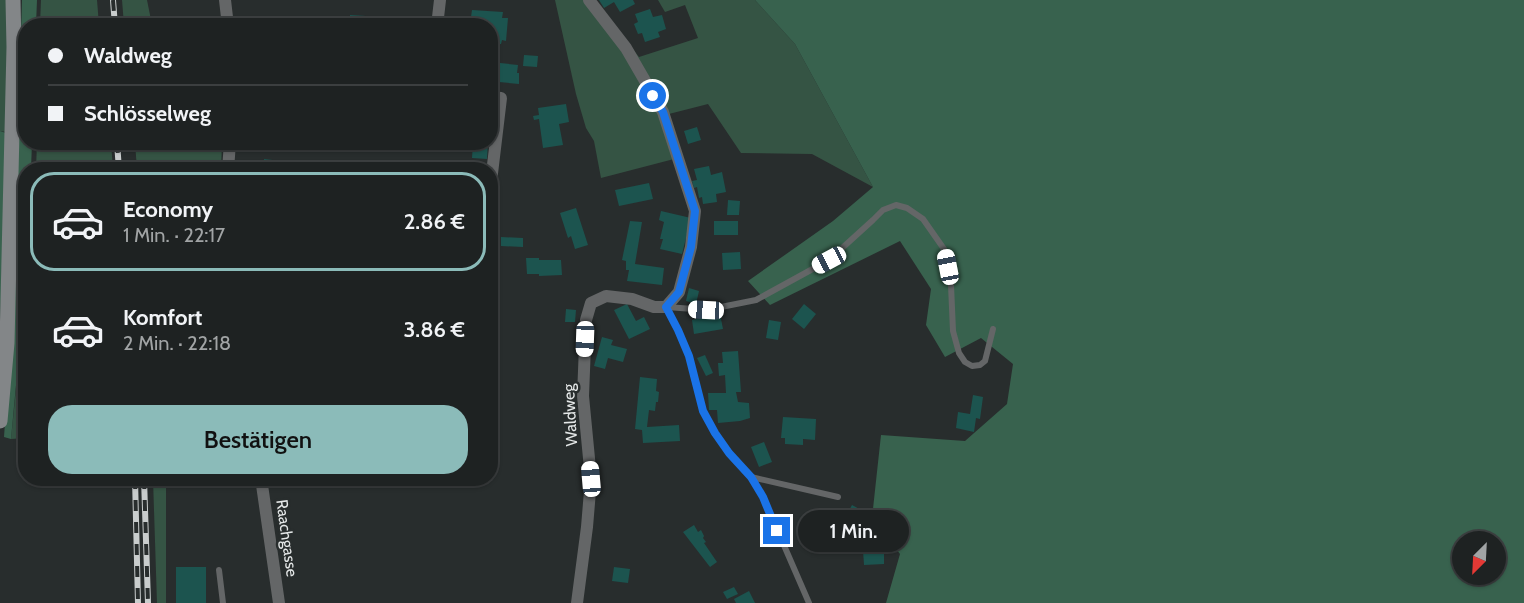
<!DOCTYPE html>
<html lang="de">
<head>
<meta charset="utf-8">
<style>
  body { margin:0; font-family:Cabin,sans-serif; background:#262a2a; color:#f1f3f6; height:100vh; display:flex; flex-direction:column; font-size:22px; white-space:nowrap }
  * { box-sizing:border-box; margin:0 }
  p { font-size:20px; color:#a1a4a5 }
  .icon { flex:none; width:33px; height:33px; fill:none; stroke:currentColor; stroke-width:2; stroke-linecap:round; stroke-linejoin:round }
  .map { position:relative; flex:1; overflow:hidden }
  .sheet { position:absolute; left:18px; top:162px; width:480px; height:324px; display:flex; flex-direction:column; background:#1e2222; border-radius:24px; box-shadow:0 2px 4px #0004,0 0 0 2px #3c3f40 }
  .sheet>* { flex:none }
  .top-card { position:absolute; left:18px; top:18px; width:480px; height:132px; border-radius:24px; box-shadow:0 2px 4px #0004,0 0 0 2px #3c3f40; display:grid; align-content:center; height:132px; padding:0 30px; background:#1e2222 }
  .needle { width:39px; rotate:204deg }
  .fabs { position:absolute; left:1452px; top:531px; display:grid; gap:12px }
  .fabs a { display:grid; place-items:center; width:54px; height:54px; border-radius:50%; background:#1e2222; box-shadow:0 2px 4px #0004,0 0 0 2px #3c3f40; font-size:30px }
  .end { position:absolute; width:27px; height:27px; margin:-14px; border:8px solid #1a73e8; background:#fff; box-shadow:0 0 0 3px #fff }
  .from { border-radius:50% }
  .bubble { position:absolute; height:42px; border-radius:21px; background:#1e2222; box-shadow:0 2px 4px #0004,0 0 0 2px #3c3f40; font-size:20px; font-weight:600; line-height:42px; text-align:center }
  .car { position:absolute; width:18px; height:36px; margin:-18px -9px; border-radius:8px; box-shadow:0 0 4px 2px #0007; background:linear-gradient(#fff 24%,#345 0 40%,#fff 0 76%,#345 0 86%,#fff 0) }
  .top-card b { display:flex; align-items:center; gap:21px; height:57px; font-size:22px }
  .top-card b+b { border-top:2px solid #3c3f40 }
  .top-card i { width:15px; height:15px; background:#f1f3f6 }
  ul { padding:10px 0 0; list-style:none }
  li { display:flex; align-items:center; gap:18px; height:99px; margin:0 12px 9px; padding:0 18px; border:3px solid transparent; border-radius:24px }
  li div { flex:1 }
  li b { display:block; font-size:22px }
  li em { font-style:normal; font-weight:600 }
  li.on { border-color:#8bbbb9 }
  li>.icon { width:54px; height:54px; stroke-width:1.5 }
  .action { display:flex; gap:12px; margin-top:auto; padding:12px 30px }
  .action a { flex:1; height:69px; border-radius:24px; background:#8bbbb9; color:#111; font-size:24px; font-weight:600; line-height:69px; text-align:center }
  .map>svg:first-child { display:block }
  .green { fill:#355444 }
  .forest { fill:#38624e; fill-rule:evenodd }
  .building { fill:#1c544f }
  .lines { fill:none; stroke-linecap:round; stroke-linejoin:round }
  .service { stroke:#646667; stroke-width:6 }
  .minor { stroke:#646667; stroke-width:12 }
  .secondary { stroke:#838688; stroke-width:15 }
  .rail-casing { stroke:#c9cdcd; stroke-width:6 }
  .rail { stroke:#282d2d; stroke-width:4; stroke-dasharray:11; stroke-linecap:butt }
  .route { stroke:#1a73e8; stroke-width:8 }
  .labels { text-anchor:middle; dominant-baseline:central; stroke-width:5; stroke-linejoin:round; paint-order:stroke }
  .street-label { font-size:16px; fill:#e4e7e7; stroke:#282d2d }
</style>
</head>
<body>
<div class="map">
<svg width="1524" height="603" viewBox="0 0 1524 603">
  <rect width="100%" height="100%" fill="#282d2d"/>
  <g class="green">
    <polygon points="0,0 8,0 6,132 0,131"/>
    <polygon points="41,0 97,0 99,25 40,25"/>
    <polygon points="122,0 147,0 152,25 124,25"/>
    <polygon points="555,0 594,0 639,57 698,38 685,5 665,12 658,0 755,0 795,44 873,187 812,154 741,153 708,104 661,116 674,159 601,178 594,141 586,128 576,94"/>
    <polygon points="37,143 111,143 113,169 36,169"/>
    <polygon points="135,143 222,143 221,169 137,169"/>
    <polygon points="25,299 25,438 11,439"/>
    <polygon points="153,479 166,479 166,603 157,603"/>
  </g>
  <g class="forest">
    <polygon points="22,0 37,0 36,25 26,26 26,142 32,143 31,169 26,170 25,288 11,439 4,437 13,307"/>
    <path d="M 755,0 L 1524,0 L 1524,603 L 886,603 L 900,554 L 872,518 L 881,435 L 965,441 L 1007,404 L 1013,364 L 981,338 L 945,357 L 926,325 L 931,289 L 900,241 L 770,305 L 748,281 L 833,221 L 873,187 L 795,44 ZM 1462,542 L 1496,542 L 1496,574 L 1462,574 Z"/>
    <polygon points="0,131 6,133 0,332"/>
  </g>
  <g class="building">
    <polygon points="599,0 633,0 635,4 620,12 614,2 604,8"/>
    <polygon points="650,9 653,17 662,15 666,29 658,32 660,37 645,42 642,33 638,34 634,24 638,22 635,14"/>
    <polygon points="472,10 503,12 502,18 508,18 506,41 502,40 501,44 490,44 490,26 470,24"/>
    <polygon points="350,15 366,16 365,26 349,26"/>
    <polygon points="524,55 538,56 537,67 523,66"/>
    <polygon points="500,63 518,65 517,73 519,73 519,84 499,82"/>
    <polygon points="566,104 569,122 559,124 563,145 543,148 539,119 534,120 533,116 539,115 538,108"/>
    <polygon points="697,127 701,140 688,144 684,131"/>
    <polygon points="473,142 488,142 487,159 472,158"/>
    <polygon points="264,159 281,161 280,170 263,170"/>
    <polygon points="457,161 475,163 474,170 456,170"/>
    <polygon points="709,166 711,175 722,172 726,192 716,194 717,202 703,204 702,197 699,198 697,187 694,188 692,181 697,180 694,169"/>
    <polygon points="649,183 653,199 619,206 615,190"/>
    <polygon points="728,200 740,201 739,215 727,215"/>
    <polygon points="576,208 588,245 575,249 571,236 568,238 560,213"/>
    <polygon points="661,211 691,218 682,254 660,249 663,239 660,239 664,222 659,220"/>
    <polygon points="630,221 642,222 635,264 664,268 662,285 627,281 629,270 626,270 626,261 622,260"/>
    <rect x="714" y="221" width="24" height="14"/>
    <polygon points="501,237 523,238 523,247 501,246"/>
    <polygon points="740,252 741,269 723,270 722,253"/>
    <polygon points="526,258 539,258 539,260 561,260 562,275 539,276 539,274 527,274"/>
    <polygon points="689,288 699,291 696,304 686,301"/>
    <polygon points="627,304 636,321 644,317 650,329 629,339 614,310"/>
    <polygon points="804,304 816,314 804,329 792,319"/>
    <polygon points="566,309 576,310 575,322 565,322"/>
    <polygon points="720,314 723,329 694,334 692,320"/>
    <polygon points="769,320 781,322 778,340 766,338"/>
    <polygon points="602,337 613,340 611,345 627,349 623,362 608,358 605,369 594,366"/>
    <polygon points="738,351 741,392 736,392 738,402 749,403 750,418 740,421 718,423 717,410 709,410 708,393 726,393 725,375 719,376 718,363 723,363 722,352"/>
    <polygon points="705,355 713,373 706,376 697,358"/>
    <polygon points="640,377 657,379 656,391 659,392 658,402 656,402 655,411 649,410 647,427 679,425 680,441 643,443 642,430 635,429"/>
    <polygon points="973,395 983,397 980,419 976,418 974,432 956,428 958,412 970,414"/>
    <polygon points="783,417 816,419 815,440 803,439 803,445 785,444 785,438 781,438"/>
    <polygon points="764,442 772,462 759,467 751,447"/>
    <polygon points="852,505 863,511 858,520 847,514"/>
    <polygon points="821,515 827,523 836,515 844,525 818,545 804,528"/>
    <polygon points="694,525 698,532 701,530 704,536 703,538 706,542 704,543 717,562 710,567 683,532"/>
    <polygon points="884,549 884,564 864,565 863,550"/>
    <rect x="176" y="567" width="30" height="36"/>
    <polygon points="614,567 630,569 628,583 612,581"/>
    <polygon points="734,587 738,594 727,599 723,592"/>
    <polygon points="749,591 755,603 736,603 734,599"/>
  </g>
  <g class="lines">
    <g class="service">
      <polyline points="666,307 678,330 689,356 703,411 715,433 729,453 751,477 763,497 809,603"/>
      <polyline points="667,307 706,310 756,300 829,260 873,220 883,210 896,205 907,208 923,219 944,249 951,285 953,331 959,353 965,362 972,366 980,365 985,361 993,329"/>
      <polyline points="751,477 838,497"/>
      <polyline points="219,570 223,603"/>
    </g>
    <g class="minor">
      <polyline points="225,0 228,26"/>
      <polyline points="437,26 440,0"/>
      <polyline points="490,97 501,98 490,190"/>
      <polyline points="228,170 230,142"/>
      <polyline points="261,478 279,603"/>
      <polyline points="577,603 587,527 591,479 583,396 586,320 591,303 606,296 632,299 654,307 666,307 679,292 691,247 695,211 663,112 626,48 589,0"/>
    </g>
    <polyline class="secondary" points="0,421 7,343 14,47 13,0"/>
    <g class="rail-casing">
      <g id="rail">
        <polyline points="113,0 115,26"/>
        <polyline points="117,142 119,170"/>
        <polyline points="135,478 138,603"/>
        <polyline points="144,478 148,603"/>
      </g>
    </g>
    <use href="#rail" class="rail"/>
  </g>
  <g class="lines">
    <polyline class="route" points="653,96 663,112 695,211 691,247 679,292 666,307 678,330 689,356 703,411 715,433 729,453 751,477 763,497 777,531"/>
  </g>
  <g class="labels">
    <g class="street-label">
      <text transform="translate(570 415) rotate(-93)">Waldweg</text>
      <text transform="translate(287 538) rotate(82)">Raachgasse</text>
    </g>
  </g>
</svg>
<div class="fabs">
<a><svg class="needle" viewBox="-14 -14 28 28"><path d="M0-13l5 13h-10z" fill="#e53935"/><path d="M0 13l5-13h-10z" fill="#a1a4a5"/></svg></a>
</div>
<i class="end from" style="left:653px;top:96px"></i>
<i class="end" style="left:777px;top:531px"></i>
<div class="bubble" style="left:798px;top:510px;width:111px">1 Min.</div>
<i class="car" style="left:829px;top:260px;rotate:242deg"></i>
<i class="car" style="left:948px;top:267px;rotate:349deg"></i>
<i class="car" style="left:706px;top:310px;rotate:273deg"></i>
<i class="car" style="left:585px;top:339px;rotate:182deg"></i>
<i class="car" style="left:591px;top:479px;rotate:355deg"></i>
<div class="top-card">
<b><i class="from"></i>Waldweg</b>
<b><i></i>Schlösselweg</b>
</div>
<section class="sheet">
<ul>
<li class="on"><svg class="icon" aria-label="car" viewBox="0 0 24 24"><path d="M5 17H2v-5l4-1 3-4h7l3 4 3 1v5h-3M9 17h6M6 11h13"/><circle cx="7" cy="17" r="2"/><circle cx="17" cy="17" r="2"/></svg><div><b>Economy</b><p>1 Min. · 22:17</p></div><em>2.86 €</em></li>
<li><svg class="icon" aria-label="car" viewBox="0 0 24 24"><path d="M5 17H2v-5l4-1 3-4h7l3 4 3 1v5h-3M9 17h6M6 11h13"/><circle cx="7" cy="17" r="2"/><circle cx="17" cy="17" r="2"/></svg><div><b>Komfort</b><p>2 Min. · 22:18</p></div><em>3.86 €</em></li>
</ul>
<div class="action"><a>Bestätigen</a></div>
</section>
</div>
</body>
</html>
